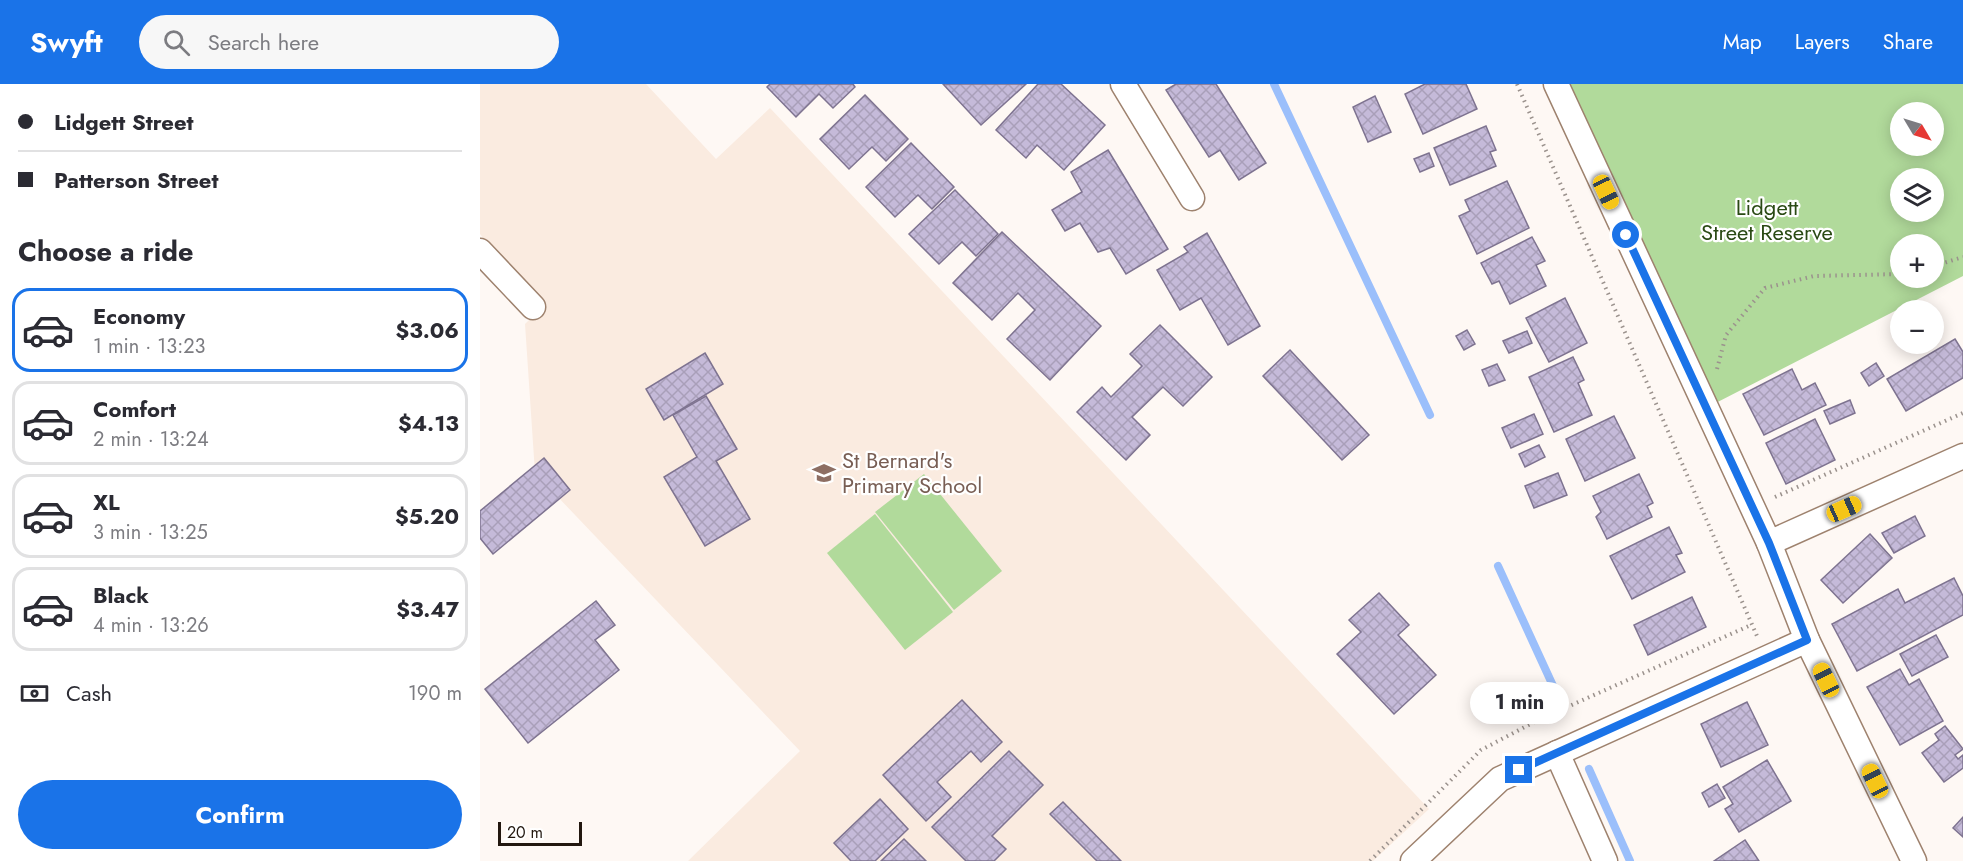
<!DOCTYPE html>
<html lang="en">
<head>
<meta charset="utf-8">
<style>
  body { margin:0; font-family:Jost,sans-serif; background:#f7f7f7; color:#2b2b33; height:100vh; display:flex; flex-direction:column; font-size:22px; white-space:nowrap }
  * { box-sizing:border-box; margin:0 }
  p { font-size:20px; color:#7c7c81 }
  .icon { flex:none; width:33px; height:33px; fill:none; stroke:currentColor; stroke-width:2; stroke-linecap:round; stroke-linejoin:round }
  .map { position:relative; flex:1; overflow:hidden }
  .side { display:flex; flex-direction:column; background:#fff; width:480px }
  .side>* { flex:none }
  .top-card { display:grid; align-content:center; height:132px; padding:0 18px; background:#fff }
  .needle { width:39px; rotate:128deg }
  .fabs { position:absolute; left:1410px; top:18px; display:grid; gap:12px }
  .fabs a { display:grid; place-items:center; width:54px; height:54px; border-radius:50%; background:#fff; box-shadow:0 3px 15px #0003; font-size:30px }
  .scale { position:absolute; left:18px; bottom:15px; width:84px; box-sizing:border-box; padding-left:6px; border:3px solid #22170f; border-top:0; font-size:16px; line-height:21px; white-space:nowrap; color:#22170f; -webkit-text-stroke:4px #fff; paint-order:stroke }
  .end { position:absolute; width:27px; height:27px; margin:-14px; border:8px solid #1a73e8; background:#fff; box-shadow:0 0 0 3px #fff }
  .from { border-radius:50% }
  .bubble { position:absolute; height:42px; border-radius:21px; background:#fff; box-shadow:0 3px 15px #0003; font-size:20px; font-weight:700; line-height:42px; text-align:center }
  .car { position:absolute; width:18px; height:36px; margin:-18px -9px; border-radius:8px; box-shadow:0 0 4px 2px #0007; background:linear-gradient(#f5c518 24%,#345 0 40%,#f5c518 0 76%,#345 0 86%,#f5c518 0) }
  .top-card b { display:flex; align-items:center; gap:21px; height:57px; font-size:22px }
  .top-card b+b { border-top:2px solid #e1e1e2 }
  .top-card i { width:15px; height:15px; background:#2b2b33 }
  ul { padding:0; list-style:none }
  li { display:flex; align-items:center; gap:18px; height:84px; margin:0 12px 9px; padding:0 6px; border:3px solid #e1e1e2; border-radius:18px }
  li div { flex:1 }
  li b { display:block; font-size:22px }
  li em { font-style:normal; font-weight:700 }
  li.active { border-color:#1a73e8 }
  li>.icon { width:54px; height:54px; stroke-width:1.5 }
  h2 { padding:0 18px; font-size:27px; line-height:72px }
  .pay { display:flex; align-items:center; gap:15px; height:66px; padding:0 18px; font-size:22px }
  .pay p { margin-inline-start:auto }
  .primary-button { display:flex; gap:12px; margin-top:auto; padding:12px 18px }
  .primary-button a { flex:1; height:69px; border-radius:36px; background:#1a73e8; color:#fff; font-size:24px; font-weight:700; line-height:69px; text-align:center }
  header { display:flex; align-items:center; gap:36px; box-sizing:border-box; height:84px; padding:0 30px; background:#1a73e8; color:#fff }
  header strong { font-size:28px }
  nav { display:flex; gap:33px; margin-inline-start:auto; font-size:21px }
  .search { width:420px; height:54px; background:#f7f7f7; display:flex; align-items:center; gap:15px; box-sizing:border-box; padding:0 21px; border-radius:33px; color:#7c7c81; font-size:22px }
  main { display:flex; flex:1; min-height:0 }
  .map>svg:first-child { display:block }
  .built { fill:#faebe0 }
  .park { fill:#b1da9b; fill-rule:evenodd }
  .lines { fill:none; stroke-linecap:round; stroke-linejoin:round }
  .stream { stroke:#9bbffb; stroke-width:8 }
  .building { fill:url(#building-cross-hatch); stroke:#7e7390; stroke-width:1.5 }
  .minor-casing { stroke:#9e826e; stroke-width:27 }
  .path { stroke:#9b928d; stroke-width:4; stroke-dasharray:1.5 4.5; stroke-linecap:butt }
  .minor { stroke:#fff; stroke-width:24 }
  .route { stroke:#1a73e8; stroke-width:8 }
  .labels { text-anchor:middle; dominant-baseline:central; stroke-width:4.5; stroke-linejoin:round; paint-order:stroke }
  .park-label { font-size:22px; fill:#2a4a14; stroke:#fff }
  .education-label { font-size:22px; fill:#785e54; stroke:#fff; text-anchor:start }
</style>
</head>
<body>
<header>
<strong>Swyft</strong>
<div class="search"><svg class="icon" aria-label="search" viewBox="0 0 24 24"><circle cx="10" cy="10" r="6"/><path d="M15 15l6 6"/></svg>Search here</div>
<nav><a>Map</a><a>Layers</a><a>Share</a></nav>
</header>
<main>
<section class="side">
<div class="top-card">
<b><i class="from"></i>Lidgett Street</b>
<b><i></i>Patterson Street</b>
</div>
<h2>Choose a ride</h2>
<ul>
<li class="active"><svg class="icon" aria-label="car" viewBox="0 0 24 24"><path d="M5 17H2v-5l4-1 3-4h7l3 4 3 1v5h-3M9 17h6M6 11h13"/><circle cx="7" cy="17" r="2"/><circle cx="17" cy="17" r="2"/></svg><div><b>Economy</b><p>1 min · 13:23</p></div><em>$3.06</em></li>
<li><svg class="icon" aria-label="car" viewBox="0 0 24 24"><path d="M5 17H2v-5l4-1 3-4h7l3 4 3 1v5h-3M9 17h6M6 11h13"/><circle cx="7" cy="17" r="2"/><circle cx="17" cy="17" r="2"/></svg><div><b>Comfort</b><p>2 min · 13:24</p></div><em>$4.13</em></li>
<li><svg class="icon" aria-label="car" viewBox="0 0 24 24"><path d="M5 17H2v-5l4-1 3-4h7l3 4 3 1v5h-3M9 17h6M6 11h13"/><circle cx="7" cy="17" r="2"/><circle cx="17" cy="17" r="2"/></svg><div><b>XL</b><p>3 min · 13:25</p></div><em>$5.20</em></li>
<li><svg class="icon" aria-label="car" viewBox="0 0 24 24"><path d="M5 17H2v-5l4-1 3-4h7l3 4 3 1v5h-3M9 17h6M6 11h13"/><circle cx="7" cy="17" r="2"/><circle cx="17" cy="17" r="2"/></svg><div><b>Black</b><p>4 min · 13:26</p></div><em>$3.47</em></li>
</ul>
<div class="pay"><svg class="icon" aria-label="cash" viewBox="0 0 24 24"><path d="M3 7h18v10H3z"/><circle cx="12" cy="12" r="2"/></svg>Cash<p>190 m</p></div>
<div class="primary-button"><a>Confirm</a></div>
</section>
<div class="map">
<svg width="1483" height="777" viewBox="0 0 1483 777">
  <defs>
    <pattern id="building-cross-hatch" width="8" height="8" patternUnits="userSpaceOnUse" patternTransform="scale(1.5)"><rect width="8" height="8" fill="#c5bad9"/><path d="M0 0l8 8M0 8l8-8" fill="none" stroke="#a99fb9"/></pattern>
  </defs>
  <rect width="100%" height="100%" fill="#fef8f4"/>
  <polygon class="built" points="0,0 166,0 236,75 290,24 949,725 893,777 208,777 320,667 55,389 45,240 61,224 0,150"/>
  <g class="park">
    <path d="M 1076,0 L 1483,0 L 1483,192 L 1226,324 ZM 1420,28 L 1454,28 L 1454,62 L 1420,62 ZM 1420,94 L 1454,94 L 1454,128 L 1420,128 ZM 1420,160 L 1454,160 L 1454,194 L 1420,194 Z"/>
    <polygon points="444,390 522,487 474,526 395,428"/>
    <polygon points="395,430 473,528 425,566 347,469"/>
  </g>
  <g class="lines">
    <g class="stream">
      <polyline points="794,0 950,331"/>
      <polyline points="1018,482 1080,617"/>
      <polyline points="1109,685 1150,777"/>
    </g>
  </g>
  <g class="building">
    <polygon points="290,0 373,0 375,3 353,24 339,10 316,33 287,3"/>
    <polygon points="463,0 546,0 501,41"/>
    <polygon points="558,0 581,0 625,41 584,86 557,61 546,74 516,46"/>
    <polygon points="696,0 736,0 786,79 759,96 740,66 729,73 686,6"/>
    <polygon points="945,0 986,0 997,25 943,50 925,10"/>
    <polygon points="385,11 428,55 406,77 392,63 369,85 340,55"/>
    <polygon points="895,12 911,48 888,58 873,23"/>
    <polygon points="1006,42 1016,66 1010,68 1016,82 970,101 954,64"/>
    <polygon points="431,59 474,103 452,125 438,111 415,133 386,103"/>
    <polygon points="628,66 688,165 646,190 630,164 618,168 600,139 585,147 572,126 602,108 591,88"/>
    <polygon points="949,69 954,82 940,88 934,75"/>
    <polygon points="1027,97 1049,144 997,170 979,132 990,127 985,116"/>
    <polygon points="475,106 518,150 496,172 482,158 459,180 429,150"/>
    <polygon points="522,148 621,242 570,296 527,255 555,226 538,209 512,236 473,199"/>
    <polygon points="727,149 780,242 748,261 721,214 700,226 677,186 708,168 704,163"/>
    <polygon points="1052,153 1065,177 1056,181 1066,202 1030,220 1019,197 1012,200 1001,179"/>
    <polygon points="1085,214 1107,259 1069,278 1046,234"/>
    <polygon points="680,241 732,293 703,322 683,303 652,333 670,351 646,376 597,328 622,303 631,313 662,282 650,270"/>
    <polygon points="987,246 995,260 984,266 976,252"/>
    <polygon points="1047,247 1052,259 1029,269 1023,257"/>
    <polygon points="1475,255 1483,268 1483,294 1426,327 1407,295"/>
    <polygon points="810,266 889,351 862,376 783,292"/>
    <polygon points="225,269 243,300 184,336 166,305"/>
    <polygon points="1093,273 1104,296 1098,299 1112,331 1074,348 1049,293"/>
    <polygon points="1396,279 1404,292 1389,302 1381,289"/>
    <polygon points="1017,280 1025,296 1009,302 1002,286"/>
    <polygon points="1312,285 1322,306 1335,299 1346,321 1284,351 1263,310"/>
    <polygon points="226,312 257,365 236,377 270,435 225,462 184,393 217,373 193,331"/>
    <polygon points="1370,316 1375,329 1350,340 1344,327"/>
    <polygon points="1054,330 1063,350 1031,364 1022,344"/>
    <polygon points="1134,332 1155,374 1105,397 1086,355"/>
    <polygon points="1335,335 1355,376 1306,400 1286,359"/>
    <polygon points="1059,361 1065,373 1045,383 1039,370"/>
    <polygon points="64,374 90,406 13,470 0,454 0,427"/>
    <polygon points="1078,389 1087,411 1054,424 1045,402"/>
    <polygon points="1159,390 1173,419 1167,422 1172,433 1127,455 1116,433 1121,428 1113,412"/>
    <polygon points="1435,432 1445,452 1414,469 1402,449"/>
    <polygon points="1189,443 1202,469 1196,471 1205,488 1152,515 1130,472"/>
    <polygon points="1390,450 1412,474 1363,519 1341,496"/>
    <polygon points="1474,494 1483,512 1483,531 1377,587 1352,540 1418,505 1425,519"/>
    <polygon points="899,509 929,541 918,551 956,591 914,630 857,570 881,548 869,536"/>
    <polygon points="1212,513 1226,543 1168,571 1154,541"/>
    <polygon points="116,517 135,541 115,556 139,586 48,659 5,605"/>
    <polygon points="1456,551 1468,573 1432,592 1420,570"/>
    <polygon points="1420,585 1429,601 1439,595 1463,637 1420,661 1387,603"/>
    <polygon points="482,616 522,658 501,678 491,667 457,698 471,713 446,737 403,691"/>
    <polygon points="1267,618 1288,661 1241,683 1221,640"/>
    <polygon points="1465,642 1483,665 1475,671 1478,675 1483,671 1483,684 1464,698 1442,669 1459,656 1455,650"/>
    <polygon points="529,667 563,701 512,752 526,765 514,777 486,777 452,743"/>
    <polygon points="1287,676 1311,717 1259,748 1245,725 1253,720 1243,703"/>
    <polygon points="1237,700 1245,714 1229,723 1222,709"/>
    <polygon points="400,715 428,745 395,777 371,777 354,759"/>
    <polygon points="583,718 641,777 617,777 570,730"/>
    <polygon points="1483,733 1483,753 1473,744"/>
    <polygon points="424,755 446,777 401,777"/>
    <polygon points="1265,756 1279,777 1234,777"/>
  </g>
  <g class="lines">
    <g class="minor-casing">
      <g id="minor">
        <polyline points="643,0 712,114"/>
        <polyline points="1076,0 1289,459 1327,556 1434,777"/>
        <polyline points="0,167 53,223"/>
        <polyline points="1289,459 1483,372"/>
        <polyline points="1077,669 1125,777"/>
        <polyline points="933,777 1020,695 1327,556"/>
      </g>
    </g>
    <g class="path">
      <polyline points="1037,0 1277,552"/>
      <polyline points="1454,182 1483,173"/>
      <polyline points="1237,285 1246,251 1285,204 1334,192 1420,190"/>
      <polyline points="1295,413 1483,329"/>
      <polyline points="890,777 1001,666 1058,636 1271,541"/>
    </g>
    <use href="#minor" class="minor"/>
  </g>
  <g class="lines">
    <polyline class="route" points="1039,686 1327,556 1289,459 1146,151"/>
  </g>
  <defs>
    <g id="school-bare" transform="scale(1.8)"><path d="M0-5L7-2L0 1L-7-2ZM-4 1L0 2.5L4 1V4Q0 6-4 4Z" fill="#8d6e63" stroke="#fff" stroke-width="2.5" paint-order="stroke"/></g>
  </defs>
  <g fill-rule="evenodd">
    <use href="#school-bare" x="344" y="389"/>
  </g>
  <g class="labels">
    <g class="park-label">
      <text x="1287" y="123">Lidgett<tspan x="1287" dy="25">Street Reserve</tspan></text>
    </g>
    <g class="education-label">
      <text x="362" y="376">St Bernard's<tspan x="362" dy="25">Primary School</tspan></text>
    </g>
  </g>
</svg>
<div class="fabs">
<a><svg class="needle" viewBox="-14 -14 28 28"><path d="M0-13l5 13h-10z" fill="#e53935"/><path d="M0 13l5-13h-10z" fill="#7c7c81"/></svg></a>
<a><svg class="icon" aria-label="layers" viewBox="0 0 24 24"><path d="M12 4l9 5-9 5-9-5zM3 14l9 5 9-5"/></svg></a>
<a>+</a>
<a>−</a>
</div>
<div class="scale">20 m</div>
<i class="end from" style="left:1146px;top:151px"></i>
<i class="end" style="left:1039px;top:686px"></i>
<div class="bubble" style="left:990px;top:598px;width:99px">1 min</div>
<i class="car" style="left:1126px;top:108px;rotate:155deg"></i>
<i class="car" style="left:1364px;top:425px;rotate:66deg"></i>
<i class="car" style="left:1346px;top:596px;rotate:334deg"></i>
<i class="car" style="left:1395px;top:697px;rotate:334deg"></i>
</div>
</main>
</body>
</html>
